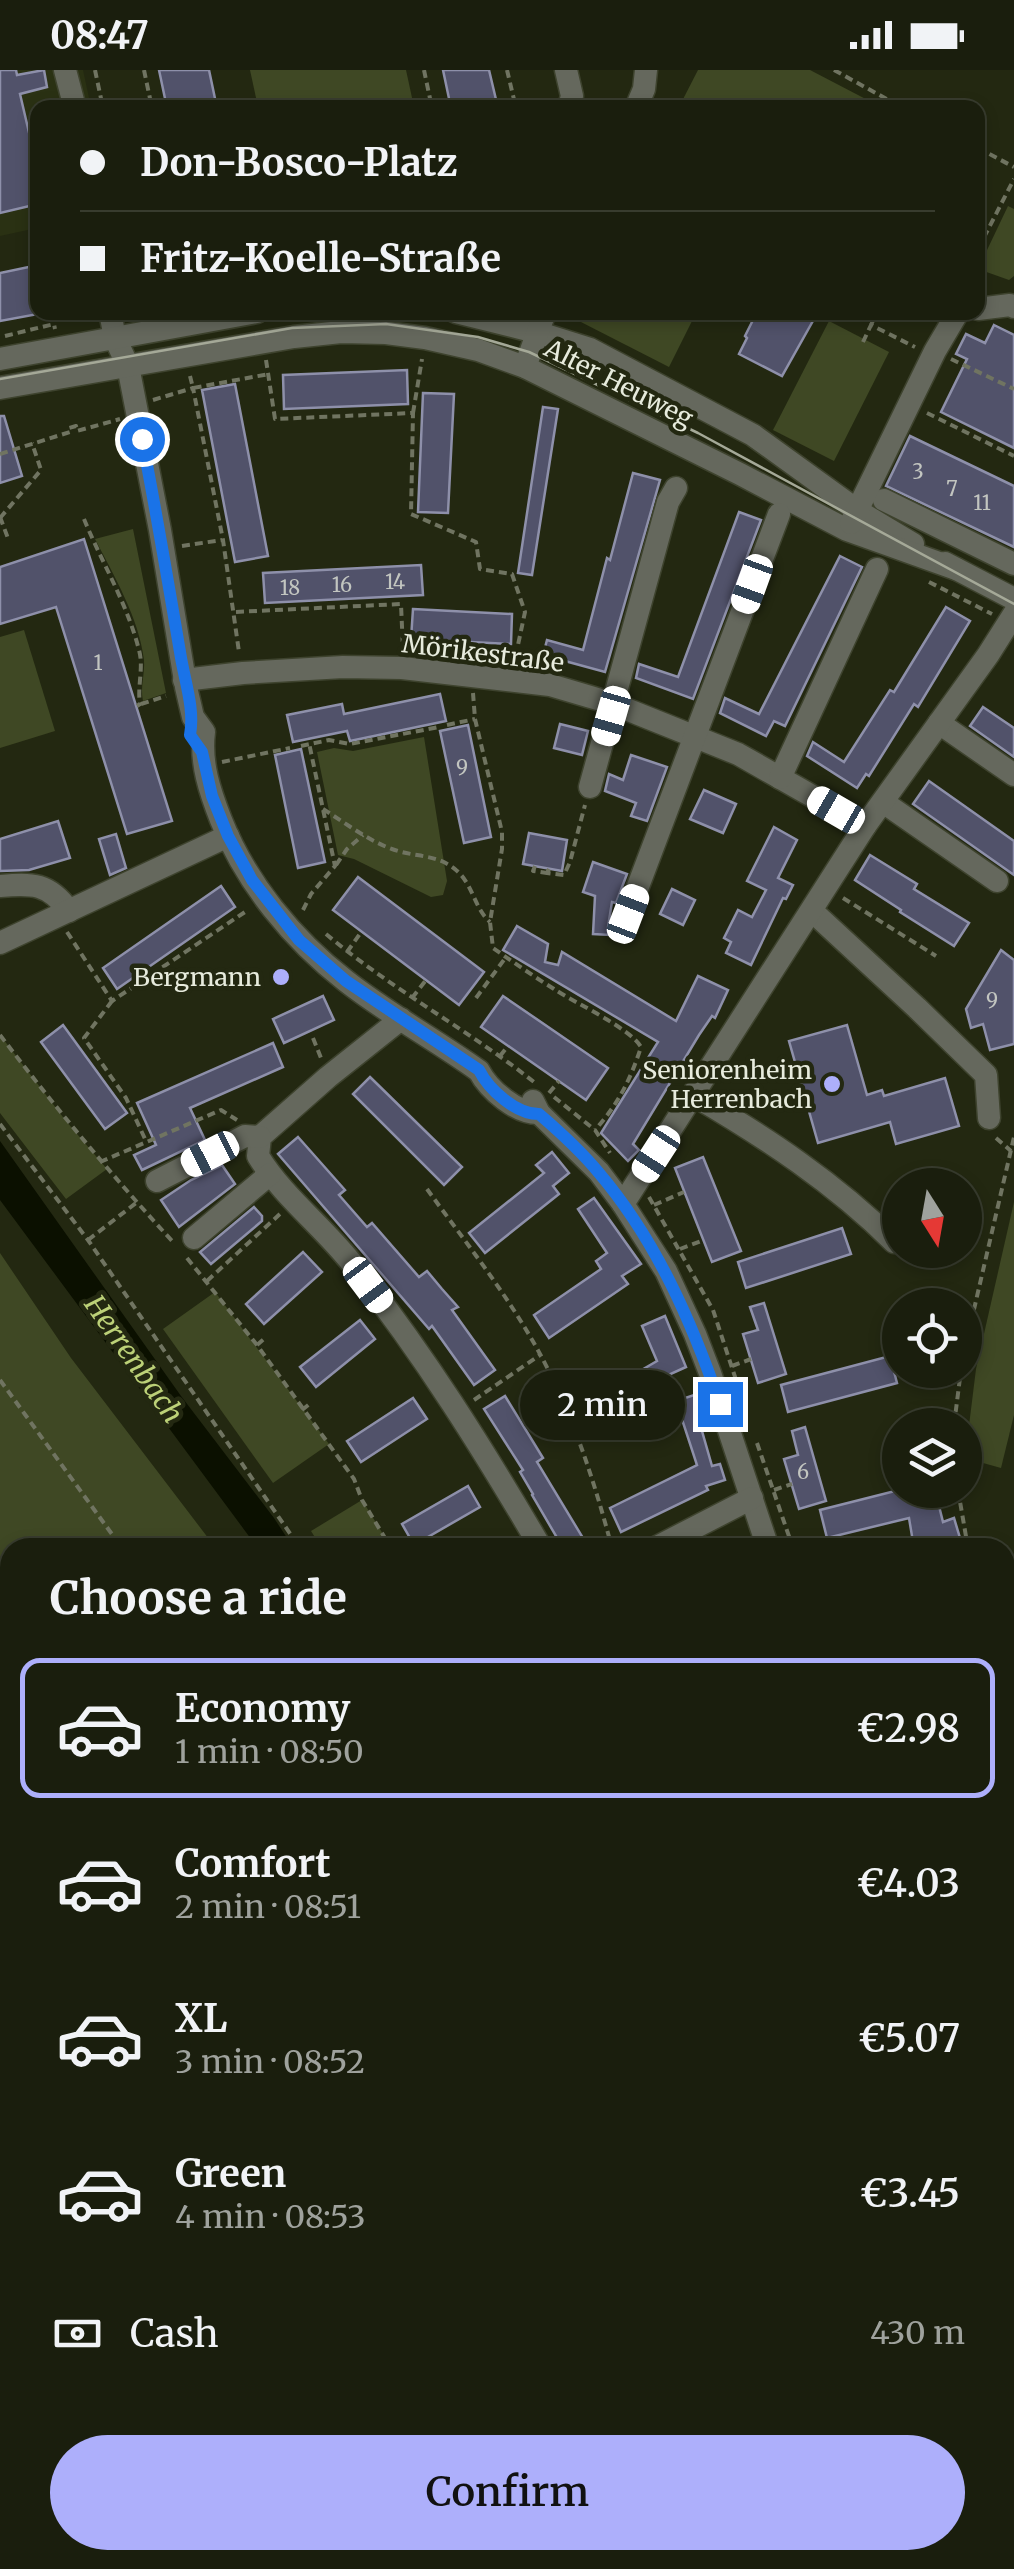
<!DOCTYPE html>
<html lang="en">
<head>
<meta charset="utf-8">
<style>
  body { margin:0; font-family:Merriweather,serif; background:#272b1b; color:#f1f3f6; height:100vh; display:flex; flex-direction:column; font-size:38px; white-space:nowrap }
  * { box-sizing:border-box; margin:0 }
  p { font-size:32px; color:#9fa29d }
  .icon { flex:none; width:55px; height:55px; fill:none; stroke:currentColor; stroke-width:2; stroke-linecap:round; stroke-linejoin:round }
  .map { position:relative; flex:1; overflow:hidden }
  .sheet { position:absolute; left:0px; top:1468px; width:1015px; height:1032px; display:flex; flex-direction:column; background:#1a1e0d; border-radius:30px 30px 0 0; box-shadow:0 5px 15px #0003,0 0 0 2px #383c2e }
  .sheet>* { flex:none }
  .hud { position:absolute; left:30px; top:30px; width:955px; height:220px; border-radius:20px; box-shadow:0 5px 15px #0003,0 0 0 2px #383c2e; display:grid; align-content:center; height:220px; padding:0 50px; background:#1a1e0d }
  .needle { width:65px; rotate:169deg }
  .fabs { position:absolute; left:882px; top:1098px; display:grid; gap:20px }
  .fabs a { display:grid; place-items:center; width:100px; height:100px; border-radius:50%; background:#1a1e0d; box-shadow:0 5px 15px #0003,0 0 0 2px #383c2e; font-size:50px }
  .end { position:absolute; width:45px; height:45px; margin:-22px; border:12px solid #1a73e8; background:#fff; box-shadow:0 0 0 5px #fff }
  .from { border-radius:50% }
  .bubble { position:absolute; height:70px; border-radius:35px; background:#1a1e0d; box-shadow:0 5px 15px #0003,0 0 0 2px #383c2e; font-size:32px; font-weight:600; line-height:70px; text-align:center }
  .car { position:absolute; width:30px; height:60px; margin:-30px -15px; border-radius:12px; box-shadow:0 0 8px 2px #0007; background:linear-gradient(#fff 24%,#345 0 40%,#fff 0 76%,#345 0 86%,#fff 0) }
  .hud b { display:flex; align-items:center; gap:35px; height:95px; font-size:38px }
  .hud b+b { border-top:2px solid #383c2e }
  .hud i { width:25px; height:25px; background:#f1f3f6 }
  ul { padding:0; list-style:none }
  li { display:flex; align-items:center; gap:30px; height:140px; margin:0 20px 15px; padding:0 30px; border:5px solid transparent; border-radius:20px }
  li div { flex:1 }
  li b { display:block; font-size:38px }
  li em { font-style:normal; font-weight:600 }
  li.active { border-color:#adaffb }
  li>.icon { width:90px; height:90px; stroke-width:1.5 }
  h2 { padding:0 50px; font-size:45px; line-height:120px }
  .pay { display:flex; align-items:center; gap:25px; height:110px; padding:0 50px; font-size:38px }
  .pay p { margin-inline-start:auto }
  .button { display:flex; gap:20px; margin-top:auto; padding:20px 50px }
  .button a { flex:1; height:115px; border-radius:60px; background:#adaffb; color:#111; font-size:40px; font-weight:600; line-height:115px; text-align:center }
  .status { display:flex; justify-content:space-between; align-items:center; height:70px; padding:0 50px; background:#1a1e0d; direction:ltr }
  .status svg { height:28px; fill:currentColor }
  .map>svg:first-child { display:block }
  .built { fill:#2a3113 }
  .green { fill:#3f4824 }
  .water { fill:#0b1000 }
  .building { fill:#51526a; stroke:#8e90aa; stroke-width:2.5 }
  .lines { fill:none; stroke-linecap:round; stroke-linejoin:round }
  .minor-casing { stroke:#3e432e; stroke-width:25 }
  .path { stroke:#707461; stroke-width:4; stroke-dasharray:8 5; stroke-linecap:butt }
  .minor { stroke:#65685d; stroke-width:22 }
  .tram { stroke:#a5a998; stroke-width:2.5 }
  .route { stroke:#1a73e8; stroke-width:12 }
  .poi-dot { fill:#adaffb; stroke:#232811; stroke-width:4 }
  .labels { text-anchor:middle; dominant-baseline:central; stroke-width:9; stroke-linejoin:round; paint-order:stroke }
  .number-label { font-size:20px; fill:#c2c5c0 }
  .street-label { font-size:25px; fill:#e7ebdd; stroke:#232811 }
  .poi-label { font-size:25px; fill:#e7ebdd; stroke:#232811; text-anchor:end }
  .water-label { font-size:28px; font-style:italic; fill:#bcd178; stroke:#232811 }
</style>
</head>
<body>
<div class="status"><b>08:47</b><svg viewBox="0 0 49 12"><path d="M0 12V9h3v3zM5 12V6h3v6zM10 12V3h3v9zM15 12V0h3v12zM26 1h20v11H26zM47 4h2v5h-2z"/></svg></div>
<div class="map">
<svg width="1014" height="2499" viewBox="0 0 1014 2499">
  <rect width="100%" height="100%" fill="#232811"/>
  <g class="built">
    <polygon points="0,0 83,0 91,37 38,38 37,158 0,166"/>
    <polygon points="1014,1617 1014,2491 998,2499 849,2499 846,2490 1005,2490 1005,1625 1006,1620"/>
    <polygon points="10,2172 10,2490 709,2490 717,2499 0,2499 0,2177"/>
  </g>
  <g class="green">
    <polygon points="250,0 406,0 414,37 258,37"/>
    <polygon points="698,0 810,0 881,37 679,37"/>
    <polygon points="1008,136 1014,139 1014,206 1009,210 978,199"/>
    <polygon points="576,243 576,242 696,243 669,297 577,250"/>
    <polygon points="829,251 889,282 834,391 773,360"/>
    <path d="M 133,459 L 166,623 L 143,631 C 140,617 145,604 144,590 C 139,548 114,506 95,469 Z"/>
    <polygon points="24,560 55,661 0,678 0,567"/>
    <polygon points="424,667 447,811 443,825 431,827 354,789 338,785 317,682 334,678 353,681"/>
    <polygon points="0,965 66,1051 107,1099 66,1129 0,1043"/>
    <polygon points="1014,1132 1014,1345 1001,1398 965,1388 976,1299"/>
    <polygon points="0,1183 71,1288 215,1477 10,1478 10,1930 0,1917"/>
    <polygon points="215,1222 329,1374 273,1413 163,1259"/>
    <polygon points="362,1430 391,1477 321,1477 311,1461"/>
    <polygon points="0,1925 10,1937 10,2108 0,2113"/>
  </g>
  <polygon class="water" points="0,1071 181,1326 274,1448 293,1477 257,1477 0,1130"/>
  <g class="building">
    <polygon points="0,0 16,0 17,5 44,0 47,17 20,24 34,84 38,83 38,134 0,143"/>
    <polygon points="159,0 209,0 217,38 167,38"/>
    <polygon points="443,0 489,0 498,38 451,38"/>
    <polygon points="38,195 38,244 0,251 0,203"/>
    <polygon points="757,242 801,242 814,249 782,306 739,284 747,268 745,266"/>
    <polygon points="994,255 1014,265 1014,378 941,342 967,289 956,284 966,264 985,273"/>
    <polygon points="407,300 408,334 284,339 283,305"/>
    <polygon points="235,314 268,486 235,492 202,320"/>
    <polygon points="423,323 454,324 448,443 418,442"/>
    <polygon points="543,337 558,339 532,505 518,503"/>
    <polygon points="0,346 4,346 22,406 0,413"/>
    <polygon points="910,366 1014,416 1014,477 886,416"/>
    <polygon points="633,403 660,410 605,602 543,585 547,570 583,580 607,488 610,490"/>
    <polygon points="739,442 761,450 693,629 636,608 639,594 678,607"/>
    <polygon points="84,469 172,751 127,764 56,537 0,554 0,497"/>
    <polygon points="840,486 862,497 785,656 774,651 766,666 720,643 725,628 759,644"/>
    <polygon points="421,495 423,525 265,533 263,503"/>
    <polygon points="946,537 970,551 918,637 914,634 869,706 866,704 857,718 807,686 813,672 844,692 890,620 894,622"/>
    <polygon points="413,539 512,544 511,574 411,569"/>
    <polygon points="440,624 446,651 350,671 347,661 293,672 287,645 342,634 344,644"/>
    <polygon points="983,637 1014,658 1014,687 970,656"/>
    <polygon points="560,654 588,661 582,685 554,678"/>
    <polygon points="468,655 491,767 464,773 440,661"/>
    <polygon points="301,679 325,792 298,798 275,685"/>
    <polygon points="631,685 667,697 647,751 631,746 636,733 605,721 609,704 623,710"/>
    <polygon points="929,711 1014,771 1014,805 913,734"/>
    <polygon points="704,720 736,734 723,763 690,749"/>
    <polygon points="58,751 70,788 29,800 0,801 0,769"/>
    <polygon points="774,757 797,770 778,808 793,815 786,829 783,828 751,895 726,883 731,872 724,868 738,840 752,847 766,820 747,811"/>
    <polygon points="529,763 567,770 562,801 523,794"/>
    <polygon points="116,764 126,798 110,805 99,769"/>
    <polygon points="870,785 917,814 914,819 969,853 954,876 900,842 901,840 855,810"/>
    <polygon points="593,792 627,804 616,833 612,832 608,857 610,865 593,864 595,826 583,822"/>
    <polygon points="358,807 484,902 459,935 333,840"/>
    <polygon points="221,816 235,837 117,919 103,898"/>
    <polygon points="672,819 695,830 683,855 660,844"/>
    <polygon points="517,856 548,874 545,892 558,895 562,882 676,951 698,906 728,920 715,948 712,946 699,965 633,1074 639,1080 628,1091 601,1063 658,972 503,880"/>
    <polygon points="1001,880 1014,890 1014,974 990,980 983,954 971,958 966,939"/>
    <polygon points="323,926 334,950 284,973 273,949"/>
    <polygon points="503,926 608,998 586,1030 481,957"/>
    <polygon points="63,955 127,1043 105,1059 41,972"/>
    <polygon points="847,955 867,1025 882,1020 884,1026 945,1008 959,1056 896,1074 890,1052 818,1073 789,971"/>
    <polygon points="273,973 283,997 190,1038 205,1070 142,1100 134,1085 156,1075 137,1033"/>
    <polygon points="370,1007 462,1097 444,1115 353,1024"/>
    <polygon points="298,1067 345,1120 339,1125 367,1157 372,1153 419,1207 427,1201 442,1219 458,1237 452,1240 495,1300 474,1315 432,1256 429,1259 278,1084"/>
    <polygon points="552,1082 569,1103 553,1116 559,1124 485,1183 469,1163 544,1103 536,1095"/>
    <polygon points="703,1087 741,1181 712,1192 675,1098"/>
    <polygon points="222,1095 235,1114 179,1157 161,1130 191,1110"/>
    <polygon points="594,1128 641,1194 622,1206 628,1214 549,1268 534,1245 601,1199 596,1191 607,1183 578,1139"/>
    <polygon points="254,1137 262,1146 262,1151 211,1194 200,1182"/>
    <polygon points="842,1158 851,1184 746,1218 738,1192"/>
    <polygon points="303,1182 322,1202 264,1254 246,1234"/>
    <polygon points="764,1233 786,1304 758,1313 743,1264 758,1260 750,1237"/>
    <polygon points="665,1246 686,1297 666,1306 671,1315 587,1364 573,1340 657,1291 642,1256"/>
    <polygon points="360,1250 375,1269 316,1317 300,1297"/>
    <polygon points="890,1286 897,1313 788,1342 781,1315"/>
    <polygon points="697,1324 708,1359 702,1361 712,1396 720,1394 725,1410 706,1416 708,1420 621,1462 610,1438 697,1395 676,1331"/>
    <polygon points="505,1326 543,1388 537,1392 589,1478 563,1478 532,1425 533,1424 520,1402 523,1400 484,1339"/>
    <polygon points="413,1328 427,1349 361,1392 347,1371"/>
    <polygon points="805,1357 826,1431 799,1439 784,1389 798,1385 792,1361"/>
    <polygon points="468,1416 480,1437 414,1475 402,1454"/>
    <polygon points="899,1420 935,1420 943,1452 954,1448 963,1478 914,1478 909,1448 827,1468 820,1440"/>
  </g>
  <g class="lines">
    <g class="minor-casing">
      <g id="minor">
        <polyline points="65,0 75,38"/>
        <polyline points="566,0 572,26 569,37 566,38"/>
        <polyline points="636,38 644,19 646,0"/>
        <polyline points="978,239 1010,235 1014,237"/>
        <path d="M 110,242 L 115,268 L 128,296 L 160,460 L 186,617 L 193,647 L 204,662 C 200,693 210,722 221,750 C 246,813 293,870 346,911 C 388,944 436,970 479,1001 C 489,1020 517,1044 539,1043"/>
        <polyline points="456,242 536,262 590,279 753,365 858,441 913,474"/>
        <polyline points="0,289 257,242"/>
        <polyline points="525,297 545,242"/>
        <polyline points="0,318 294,267 341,262 386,263 425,268 478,280 525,297 740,404 847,460 956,499"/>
        <polyline points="884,430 1014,494"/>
        <polyline points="851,453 935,281 958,242"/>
        <polyline points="945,493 1014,529"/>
        <polyline points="184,610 243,603 343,597 402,598 550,615 611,633 738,684 865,756"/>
        <polyline points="939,653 1014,705"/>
        <polyline points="780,708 877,499"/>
        <polyline points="590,717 668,432 676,418"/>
        <polyline points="883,732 997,811"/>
        <path d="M 0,816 C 32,813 49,813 69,841"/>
        <polyline points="812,841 917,938 986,1005 989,1048"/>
        <polyline points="623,856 779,444"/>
        <polyline points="0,873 228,766"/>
        <path d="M 401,949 L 328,1007 L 260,1067 L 258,1086 C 284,1128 324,1157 354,1196 C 425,1286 483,1379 541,1478"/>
        <path d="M 693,1025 C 765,1067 835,1113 894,1172"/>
        <polyline points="533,1031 539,1043 599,1102 623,1134 666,1201 695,1264 710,1303 768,1478"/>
        <polyline points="157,1111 245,1066 260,1067"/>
        <polyline points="623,1134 865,756 988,585 1014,544"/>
        <polyline points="194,1168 270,1104"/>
        <polyline points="655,1478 752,1428"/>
        <polyline points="1013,1587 1014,1587"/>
        <polyline points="1005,2077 1014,2061"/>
        <polyline points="0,2139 10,2133"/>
        <polyline points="0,2250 10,2257"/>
        <polyline points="0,2370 10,2368"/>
        <polyline points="1005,2392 1014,2368"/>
        <polyline points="74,2490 76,2499"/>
        <polyline points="660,2490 692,2494 697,2499"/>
      </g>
    </g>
    <g class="path">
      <polyline points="95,0 103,38"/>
      <polyline points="144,0 152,38"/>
      <polyline points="424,0 432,38"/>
      <polyline points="507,0 516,38"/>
      <polyline points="834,0 903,38"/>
      <polyline points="978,78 1014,97"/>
      <polyline points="978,179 1014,109"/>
      <polyline points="87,242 88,250"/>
      <polyline points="871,255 877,242"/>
      <polyline points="5,266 54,254 55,259"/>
      <polyline points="863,272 871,255 915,277"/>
      <polyline points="951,289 1014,319"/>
      <polyline points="266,290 275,349 413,343 411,444 476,472 480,499 512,504 525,542 515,589"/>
      <polyline points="190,306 193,318 269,304"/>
      <polyline points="153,330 193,318 223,470 239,582"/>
      <polyline points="413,343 422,289"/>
      <polyline points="927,343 1014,386"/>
      <polyline points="0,384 70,362 69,358 76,356 77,361 120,349"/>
      <polyline points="0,447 9,471"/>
      <polyline points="0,448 41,400 32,373"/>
      <path d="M 84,449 C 102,493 127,533 139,580 C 144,598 137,616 140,634 L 137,636"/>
      <polyline points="182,476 222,470"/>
      <polyline points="929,512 992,544"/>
      <polyline points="236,542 401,534 403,579"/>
      <path d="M 473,623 L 475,649 L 502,762 L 502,779 L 490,852 L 493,878 C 513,892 533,906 554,919 C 575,933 630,958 641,977 C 630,1011 618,1034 595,1060"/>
      <polyline points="141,634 166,626"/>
      <polyline points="447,655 475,649"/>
      <polyline points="301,676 329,670 350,674 439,657"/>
      <polyline points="222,692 290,678"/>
      <path d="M 323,739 C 347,754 371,773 398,781 C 418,787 439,785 456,800 C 473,814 474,838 490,852"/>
      <polyline points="336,795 347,779 363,765"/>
      <polyline points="535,796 533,801 547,803"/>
      <polyline points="549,799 547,803 564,805 570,792 585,735"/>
      <polyline points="843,828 936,886"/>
      <polyline points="303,840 311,824 335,796 309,673"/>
      <polyline points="67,862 112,931 248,840"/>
      <path d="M 326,864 C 391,919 467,959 534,1012"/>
      <polyline points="347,882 362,861"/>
      <polyline points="412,928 426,910"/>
      <polyline points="476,928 506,887"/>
      <polyline points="112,931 84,968 126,1028 146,1071"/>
      <path d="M 0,965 C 55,1037 112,1106 174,1173"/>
      <polyline points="313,968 321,988"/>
      <polyline points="500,986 508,976"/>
      <polyline points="549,1023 559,1011"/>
      <polyline points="554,1027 595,1060 610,1083"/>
      <polyline points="0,1054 88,1170 300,1478"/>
      <polyline points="996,1068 1011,1081"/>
      <polyline points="100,1092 221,1040 237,1050"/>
      <path d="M 427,1119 C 466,1173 508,1225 540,1284 C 573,1345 594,1410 612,1478"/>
      <polyline points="649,1127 713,1240 740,1322"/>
      <polyline points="654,1135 684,1122"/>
      <polyline points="88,1170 136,1133"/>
      <polyline points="680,1179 704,1170"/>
      <polyline points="187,1188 257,1275 354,1409 362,1430 391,1478"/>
      <polyline points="207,1211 281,1143"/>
      <polyline points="257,1275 264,1269"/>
      <polyline points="965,1278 1014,1067"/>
      <polyline points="732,1296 751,1289"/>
      <polyline points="0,1310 122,1478"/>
      <polyline points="474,1330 540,1285"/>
      <polyline points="302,1340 312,1332"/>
      <polyline points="954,1355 961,1300"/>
      <polyline points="757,1373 793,1478"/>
      <polyline points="774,1420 792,1414"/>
      <polyline points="958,1420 968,1478"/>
      <polyline points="0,1598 10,1607"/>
      <polyline points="0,1682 10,1675"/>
      <polyline points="0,1918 10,1931"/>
      <polyline points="0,1996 0,2045"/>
      <polyline points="1,2015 10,2008"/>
      <polyline points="5,2275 3,2276 10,2304"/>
      <polyline points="781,2499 784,2490"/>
    </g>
    <use href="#minor" class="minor"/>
    <polyline class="tram" points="0,309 292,258 386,254 478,267 529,282 698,363 1014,534"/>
  </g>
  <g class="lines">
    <path class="route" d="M 142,369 C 156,440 168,511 180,582 C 184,609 195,638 190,665 L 202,682 L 212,726 L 228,766 L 252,810 L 299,870 L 346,911 L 479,1000 C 489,1020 516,1044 539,1044 C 560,1062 581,1081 599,1103 C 656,1170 692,1252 720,1334"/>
  </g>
  <g class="poi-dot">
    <circle cx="281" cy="907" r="10"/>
    <circle cx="832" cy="1014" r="10"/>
  </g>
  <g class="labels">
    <g class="number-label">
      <text x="918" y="401">3</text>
      <text x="952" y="418">7</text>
      <text x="982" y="432">11</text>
      <text x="395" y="511">14</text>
      <text x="342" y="514">16</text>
      <text x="290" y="517">18</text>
      <text x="98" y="592">1</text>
      <text x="462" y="697">9</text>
      <text x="992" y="930">9</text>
      <text x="803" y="1401">6</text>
    </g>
    <g class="street-label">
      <text transform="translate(619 313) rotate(27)">Alter Heuweg</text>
      <text transform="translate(483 583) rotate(7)">Mörikestraße</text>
    </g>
    <g class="poi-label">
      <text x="261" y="907">Bergmann</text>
      <text x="812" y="1000">Seniorenheim<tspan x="812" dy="29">Herrenbach</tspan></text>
    </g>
    <g class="water-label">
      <text transform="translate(134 1289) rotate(55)">Herrenbach</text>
    </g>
  </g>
</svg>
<div class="fabs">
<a><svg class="needle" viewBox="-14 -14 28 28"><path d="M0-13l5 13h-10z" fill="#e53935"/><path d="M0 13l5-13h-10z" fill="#9fa29d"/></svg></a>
<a><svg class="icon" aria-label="locate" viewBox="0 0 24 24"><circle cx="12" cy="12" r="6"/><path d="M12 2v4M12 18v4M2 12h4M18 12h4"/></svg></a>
<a><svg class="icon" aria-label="layers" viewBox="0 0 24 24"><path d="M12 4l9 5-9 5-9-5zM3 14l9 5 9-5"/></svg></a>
</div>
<i class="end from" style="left:142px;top:369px"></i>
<i class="end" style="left:720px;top:1334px"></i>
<div class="bubble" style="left:520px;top:1300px;width:165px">2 min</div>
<i class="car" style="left:752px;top:514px;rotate:200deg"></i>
<i class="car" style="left:611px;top:646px;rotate:196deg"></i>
<i class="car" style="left:836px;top:740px;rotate:300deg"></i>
<i class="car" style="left:628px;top:844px;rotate:21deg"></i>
<i class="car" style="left:210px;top:1084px;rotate:243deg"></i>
<i class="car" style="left:656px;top:1084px;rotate:213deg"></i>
<i class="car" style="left:368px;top:1215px;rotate:143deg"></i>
<div class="hud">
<b><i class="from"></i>Don-Bosco-Platz</b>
<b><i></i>Fritz-Koelle-Straße</b>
</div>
<section class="sheet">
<h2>Choose a ride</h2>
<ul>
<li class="active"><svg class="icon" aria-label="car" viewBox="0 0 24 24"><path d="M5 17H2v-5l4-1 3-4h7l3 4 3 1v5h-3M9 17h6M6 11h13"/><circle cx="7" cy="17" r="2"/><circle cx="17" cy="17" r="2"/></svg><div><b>Economy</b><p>1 min · 08:50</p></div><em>€2.98</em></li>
<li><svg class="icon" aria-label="car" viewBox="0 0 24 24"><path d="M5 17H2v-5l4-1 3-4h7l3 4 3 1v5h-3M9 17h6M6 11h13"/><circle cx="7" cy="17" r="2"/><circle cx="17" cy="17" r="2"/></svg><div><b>Comfort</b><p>2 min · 08:51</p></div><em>€4.03</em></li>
<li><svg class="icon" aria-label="car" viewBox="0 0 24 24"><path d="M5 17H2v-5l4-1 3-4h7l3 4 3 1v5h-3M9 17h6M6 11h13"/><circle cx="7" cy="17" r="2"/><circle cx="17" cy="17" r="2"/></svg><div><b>XL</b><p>3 min · 08:52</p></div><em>€5.07</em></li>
<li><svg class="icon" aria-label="car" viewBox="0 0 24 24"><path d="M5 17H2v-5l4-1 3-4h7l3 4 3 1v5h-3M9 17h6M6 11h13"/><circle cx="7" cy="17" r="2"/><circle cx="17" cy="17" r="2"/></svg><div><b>Green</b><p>4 min · 08:53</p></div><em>€3.45</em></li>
</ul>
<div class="pay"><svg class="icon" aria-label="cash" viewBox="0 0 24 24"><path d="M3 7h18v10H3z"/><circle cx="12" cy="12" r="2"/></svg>Cash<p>430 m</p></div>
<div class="button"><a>Confirm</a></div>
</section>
</div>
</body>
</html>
